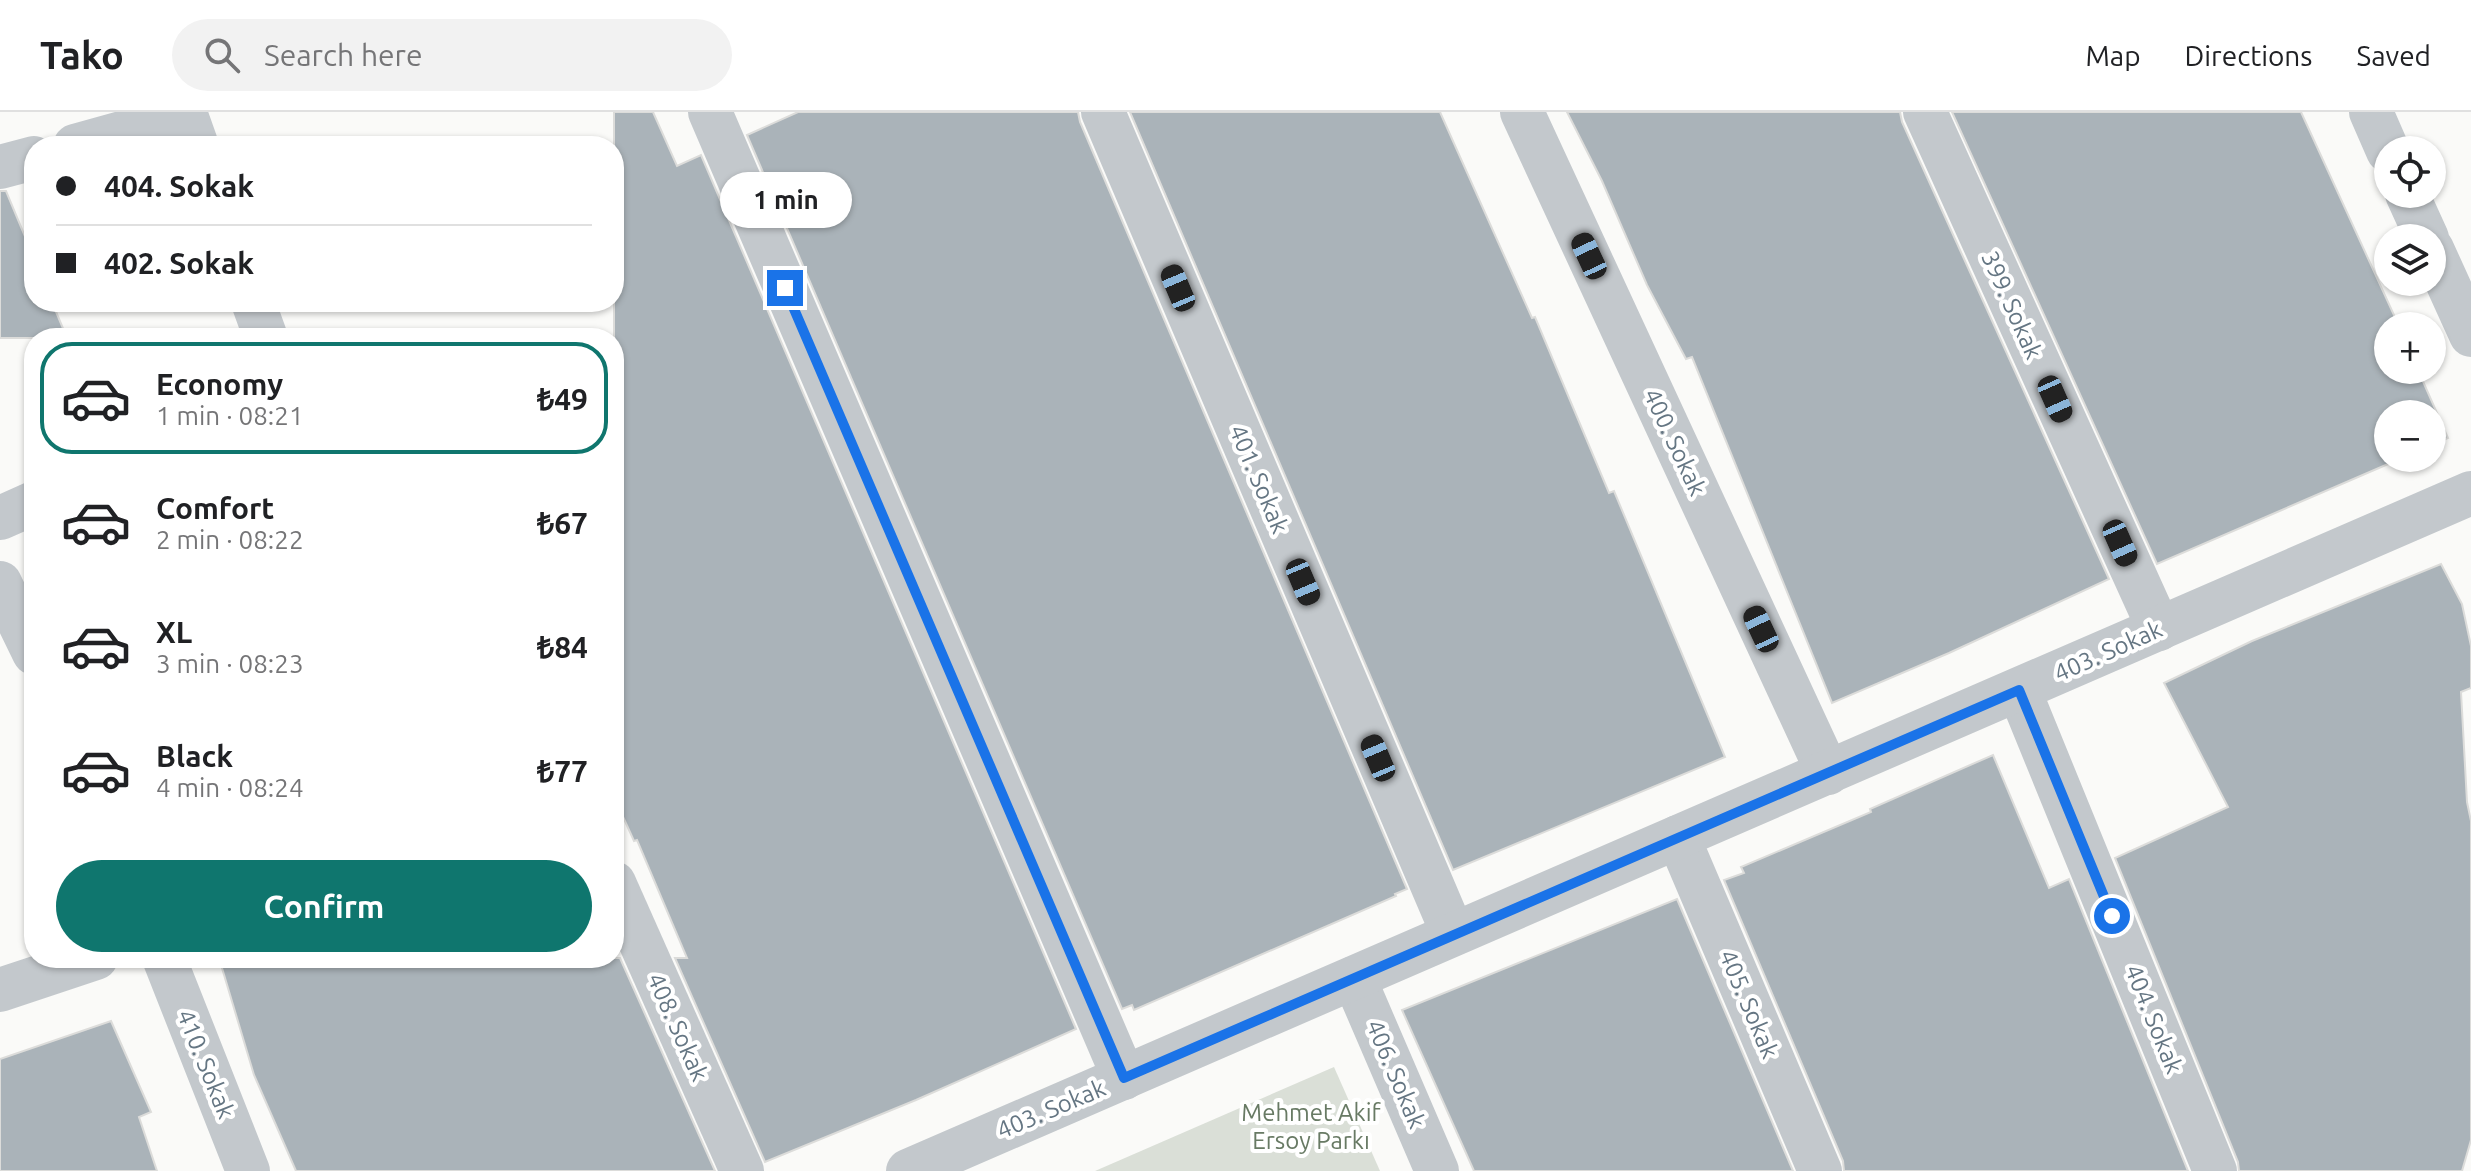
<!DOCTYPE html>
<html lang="en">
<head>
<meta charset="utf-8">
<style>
  body { margin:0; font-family:Ubuntu,sans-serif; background:#f2f2f2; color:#202124; height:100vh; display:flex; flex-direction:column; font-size:30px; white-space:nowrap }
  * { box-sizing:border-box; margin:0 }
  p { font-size:26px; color:#757577 }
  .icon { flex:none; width:44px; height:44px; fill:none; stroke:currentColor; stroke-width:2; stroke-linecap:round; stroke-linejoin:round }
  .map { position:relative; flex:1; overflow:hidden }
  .details { position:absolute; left:24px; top:216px; width:600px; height:640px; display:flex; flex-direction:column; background:#fff; border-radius:32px; box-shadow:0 2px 6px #0004 }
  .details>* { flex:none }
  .top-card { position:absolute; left:24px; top:24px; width:600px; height:176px; border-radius:32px; box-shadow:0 2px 6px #0004; display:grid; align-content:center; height:176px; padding:0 32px; background:#fff }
  .controls { position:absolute; left:2374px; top:24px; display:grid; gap:16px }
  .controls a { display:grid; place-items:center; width:72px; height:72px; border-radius:50%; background:#fff; box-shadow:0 2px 6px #0004; font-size:40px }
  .end { position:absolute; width:36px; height:36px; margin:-18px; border:10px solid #1a73e8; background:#fff; box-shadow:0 0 0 4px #fff }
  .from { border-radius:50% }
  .bubble { position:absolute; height:56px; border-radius:28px; background:#fff; box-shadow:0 2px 6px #0004; font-size:26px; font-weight:700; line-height:56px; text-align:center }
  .car { position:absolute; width:24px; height:48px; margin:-24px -12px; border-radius:10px; box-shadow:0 0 6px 2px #0007; background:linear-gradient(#222 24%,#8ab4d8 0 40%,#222 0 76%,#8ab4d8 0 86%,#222 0) }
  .top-card b { display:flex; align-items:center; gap:28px; height:76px; font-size:30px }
  .top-card b+b { border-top:2px solid #e0e0e0 }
  .top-card i { width:20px; height:20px; background:#202124 }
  ul { padding:14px 0 0; list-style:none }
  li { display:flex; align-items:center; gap:24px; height:112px; margin:0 16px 12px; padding:0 16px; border:4px solid transparent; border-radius:32px }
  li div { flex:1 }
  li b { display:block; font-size:30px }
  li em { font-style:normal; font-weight:700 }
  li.current { border-color:#0f766e }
  li>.icon { width:72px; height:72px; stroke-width:1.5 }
  .primary-button { display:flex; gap:16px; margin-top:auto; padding:16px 32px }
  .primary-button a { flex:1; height:92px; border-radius:48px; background:#0f766e; color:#fff; font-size:32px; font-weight:700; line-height:92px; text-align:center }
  header { display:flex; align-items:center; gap:48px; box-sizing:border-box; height:112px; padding:0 40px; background:#fff; border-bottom:2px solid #e0e0e0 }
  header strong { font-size:38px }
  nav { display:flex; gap:44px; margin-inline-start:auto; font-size:28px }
  .search { width:560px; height:72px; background:#f2f2f2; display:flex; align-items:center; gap:20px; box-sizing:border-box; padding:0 28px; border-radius:44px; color:#757577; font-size:30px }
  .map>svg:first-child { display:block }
  .green { fill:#dadfd7 }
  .building { fill:#aab3b9; stroke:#dcdcda; stroke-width:2 }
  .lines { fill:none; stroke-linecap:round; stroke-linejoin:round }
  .minor { stroke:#c3c8cc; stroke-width:44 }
  .route { stroke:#1a73e8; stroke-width:10 }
  .labels { text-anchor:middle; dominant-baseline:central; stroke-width:8; stroke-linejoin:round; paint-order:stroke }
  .street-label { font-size:24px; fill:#657683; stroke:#fff }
  .park-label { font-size:24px; fill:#687a64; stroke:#fff }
</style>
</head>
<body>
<header>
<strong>Tako</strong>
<div class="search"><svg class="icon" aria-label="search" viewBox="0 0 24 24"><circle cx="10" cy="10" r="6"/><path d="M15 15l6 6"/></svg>Search here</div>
<nav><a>Map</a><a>Directions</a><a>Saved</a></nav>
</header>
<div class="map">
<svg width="2471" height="1059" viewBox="0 0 2471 1059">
  <rect width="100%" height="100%" fill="#fafaf8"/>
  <polygon class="green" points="1334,955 1380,1059 1095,1059"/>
  <g class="building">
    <polygon points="614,0 653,0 677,54 701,43 1076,917 916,988 765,1050 675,846 687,846 637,728 634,729 614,685"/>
    <polygon points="798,0 1078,0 1080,10 1407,777 1395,782 1396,784 1134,898 1132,893 1122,897 747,23"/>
    <polygon points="1130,0 1440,0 1532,206 1535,205 1609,381 1614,379 1725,645 1453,758"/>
    <polygon points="1567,0 1900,0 1902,10 2109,467 1949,541 1832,591 1692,245 1686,247 1647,173 1602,69"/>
    <polygon points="1952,0 2301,0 2399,214 2388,214 2388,258 2418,258 2448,326 2432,333 2432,302 2388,302 2388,346 2402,346 2157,452"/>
    <polygon points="0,79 6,79 34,146 34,190 52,190 67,226 0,226"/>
    <polygon points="2441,452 2462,492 2471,534 2471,576 2461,580 2467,690 2471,709 2471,1028 2462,1059 2239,1059 2238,1050 2115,746 2228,695 2164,571 2252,529"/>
    <polygon points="1993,643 2049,776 2069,767 2188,1059 1844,1059 1843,1049 1724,768 1744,761 1741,755 1871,700 1870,697"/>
    <polygon points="1677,787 1793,1059 1474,1059 1402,898"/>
    <polygon points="219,846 620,846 715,1059 296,1059 254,963"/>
    <polygon points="111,909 151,1000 139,1005 157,1059 0,1059 0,947"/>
  </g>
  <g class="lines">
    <g class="minor">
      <polyline points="710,0 1124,966"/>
      <polyline points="1103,0 1453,822"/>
      <polyline points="1522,0 1828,661"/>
      <polyline points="1925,0 2159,517"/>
      <polyline points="2371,0 2388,39"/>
      <polyline points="75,34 186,3 197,34"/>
      <polyline points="0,55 34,46"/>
      <polyline points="2407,82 2427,126"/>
      <polyline points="2432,137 2471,223"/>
      <polyline points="253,190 266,226"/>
      <polyline points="0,406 34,391"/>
      <polyline points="0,471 34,541"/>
      <polyline points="2019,578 2215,1059"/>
      <polyline points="1678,725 1820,1059"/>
      <polyline points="614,771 742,1059"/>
      <polyline points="164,846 248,1059"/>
      <polyline points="1354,866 1437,1059"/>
      <polyline points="0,878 96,846"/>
      <polyline points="908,1059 2471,381"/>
    </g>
  </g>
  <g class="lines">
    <polyline class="route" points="785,176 1124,966 2019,578 2112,804"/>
  </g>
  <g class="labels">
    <g class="street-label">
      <text transform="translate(2012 193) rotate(66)">399. Sokak</text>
      <text transform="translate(1675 330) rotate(65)">400. Sokak</text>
      <text transform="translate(1259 367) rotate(67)">401. Sokak</text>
      <text transform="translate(2108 539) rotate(-24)">403. Sokak</text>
      <text transform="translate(1749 892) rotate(67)">405. Sokak</text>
      <text transform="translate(2154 907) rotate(68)">404. Sokak</text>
      <text transform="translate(678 915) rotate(66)">408. Sokak</text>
      <text transform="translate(206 952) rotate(68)">410. Sokak</text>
      <text transform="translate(1396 962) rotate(67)">406. Sokak</text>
      <text transform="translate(1051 997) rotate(-23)">403. Sokak</text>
    </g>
    <g class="park-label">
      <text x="1311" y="1000">Mehmet Akif<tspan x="1311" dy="28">Ersoy Parkı</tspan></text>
    </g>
  </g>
</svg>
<div class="controls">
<a><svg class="icon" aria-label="locate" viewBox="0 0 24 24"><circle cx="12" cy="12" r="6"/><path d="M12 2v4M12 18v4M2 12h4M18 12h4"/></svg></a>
<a><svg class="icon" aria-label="layers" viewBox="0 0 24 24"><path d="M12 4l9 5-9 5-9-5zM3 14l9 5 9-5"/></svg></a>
<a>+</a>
<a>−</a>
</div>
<i class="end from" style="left:2112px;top:804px"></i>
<i class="end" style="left:785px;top:176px"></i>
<div class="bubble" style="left:720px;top:60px;width:132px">1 min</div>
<i class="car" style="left:1589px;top:144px;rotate:335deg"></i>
<i class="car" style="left:1178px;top:176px;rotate:337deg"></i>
<i class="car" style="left:2055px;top:287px;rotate:156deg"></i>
<i class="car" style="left:2120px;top:431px;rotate:156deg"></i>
<i class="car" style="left:1303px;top:470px;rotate:157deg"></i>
<i class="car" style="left:1761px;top:517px;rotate:335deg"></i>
<i class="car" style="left:1378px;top:646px;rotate:337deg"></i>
<div class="top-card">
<b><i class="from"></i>404. Sokak</b>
<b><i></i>402. Sokak</b>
</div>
<section class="details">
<ul>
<li class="current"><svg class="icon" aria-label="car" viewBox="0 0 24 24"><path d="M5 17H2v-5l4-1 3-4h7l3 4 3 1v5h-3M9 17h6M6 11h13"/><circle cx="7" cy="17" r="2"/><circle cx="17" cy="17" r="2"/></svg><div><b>Economy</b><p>1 min · 08:21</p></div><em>₺49</em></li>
<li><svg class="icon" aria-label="car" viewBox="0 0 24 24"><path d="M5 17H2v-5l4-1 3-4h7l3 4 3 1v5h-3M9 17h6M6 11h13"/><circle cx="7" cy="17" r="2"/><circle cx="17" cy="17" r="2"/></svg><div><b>Comfort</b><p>2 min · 08:22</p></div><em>₺67</em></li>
<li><svg class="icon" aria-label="car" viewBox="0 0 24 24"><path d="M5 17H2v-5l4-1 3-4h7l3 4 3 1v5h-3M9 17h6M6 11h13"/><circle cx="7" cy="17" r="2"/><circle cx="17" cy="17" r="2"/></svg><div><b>XL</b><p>3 min · 08:23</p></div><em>₺84</em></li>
<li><svg class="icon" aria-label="car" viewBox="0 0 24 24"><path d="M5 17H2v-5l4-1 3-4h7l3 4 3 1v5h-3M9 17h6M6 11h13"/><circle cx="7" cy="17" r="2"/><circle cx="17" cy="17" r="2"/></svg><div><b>Black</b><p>4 min · 08:24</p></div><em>₺77</em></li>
</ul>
<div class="primary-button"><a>Confirm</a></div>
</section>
</div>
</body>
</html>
